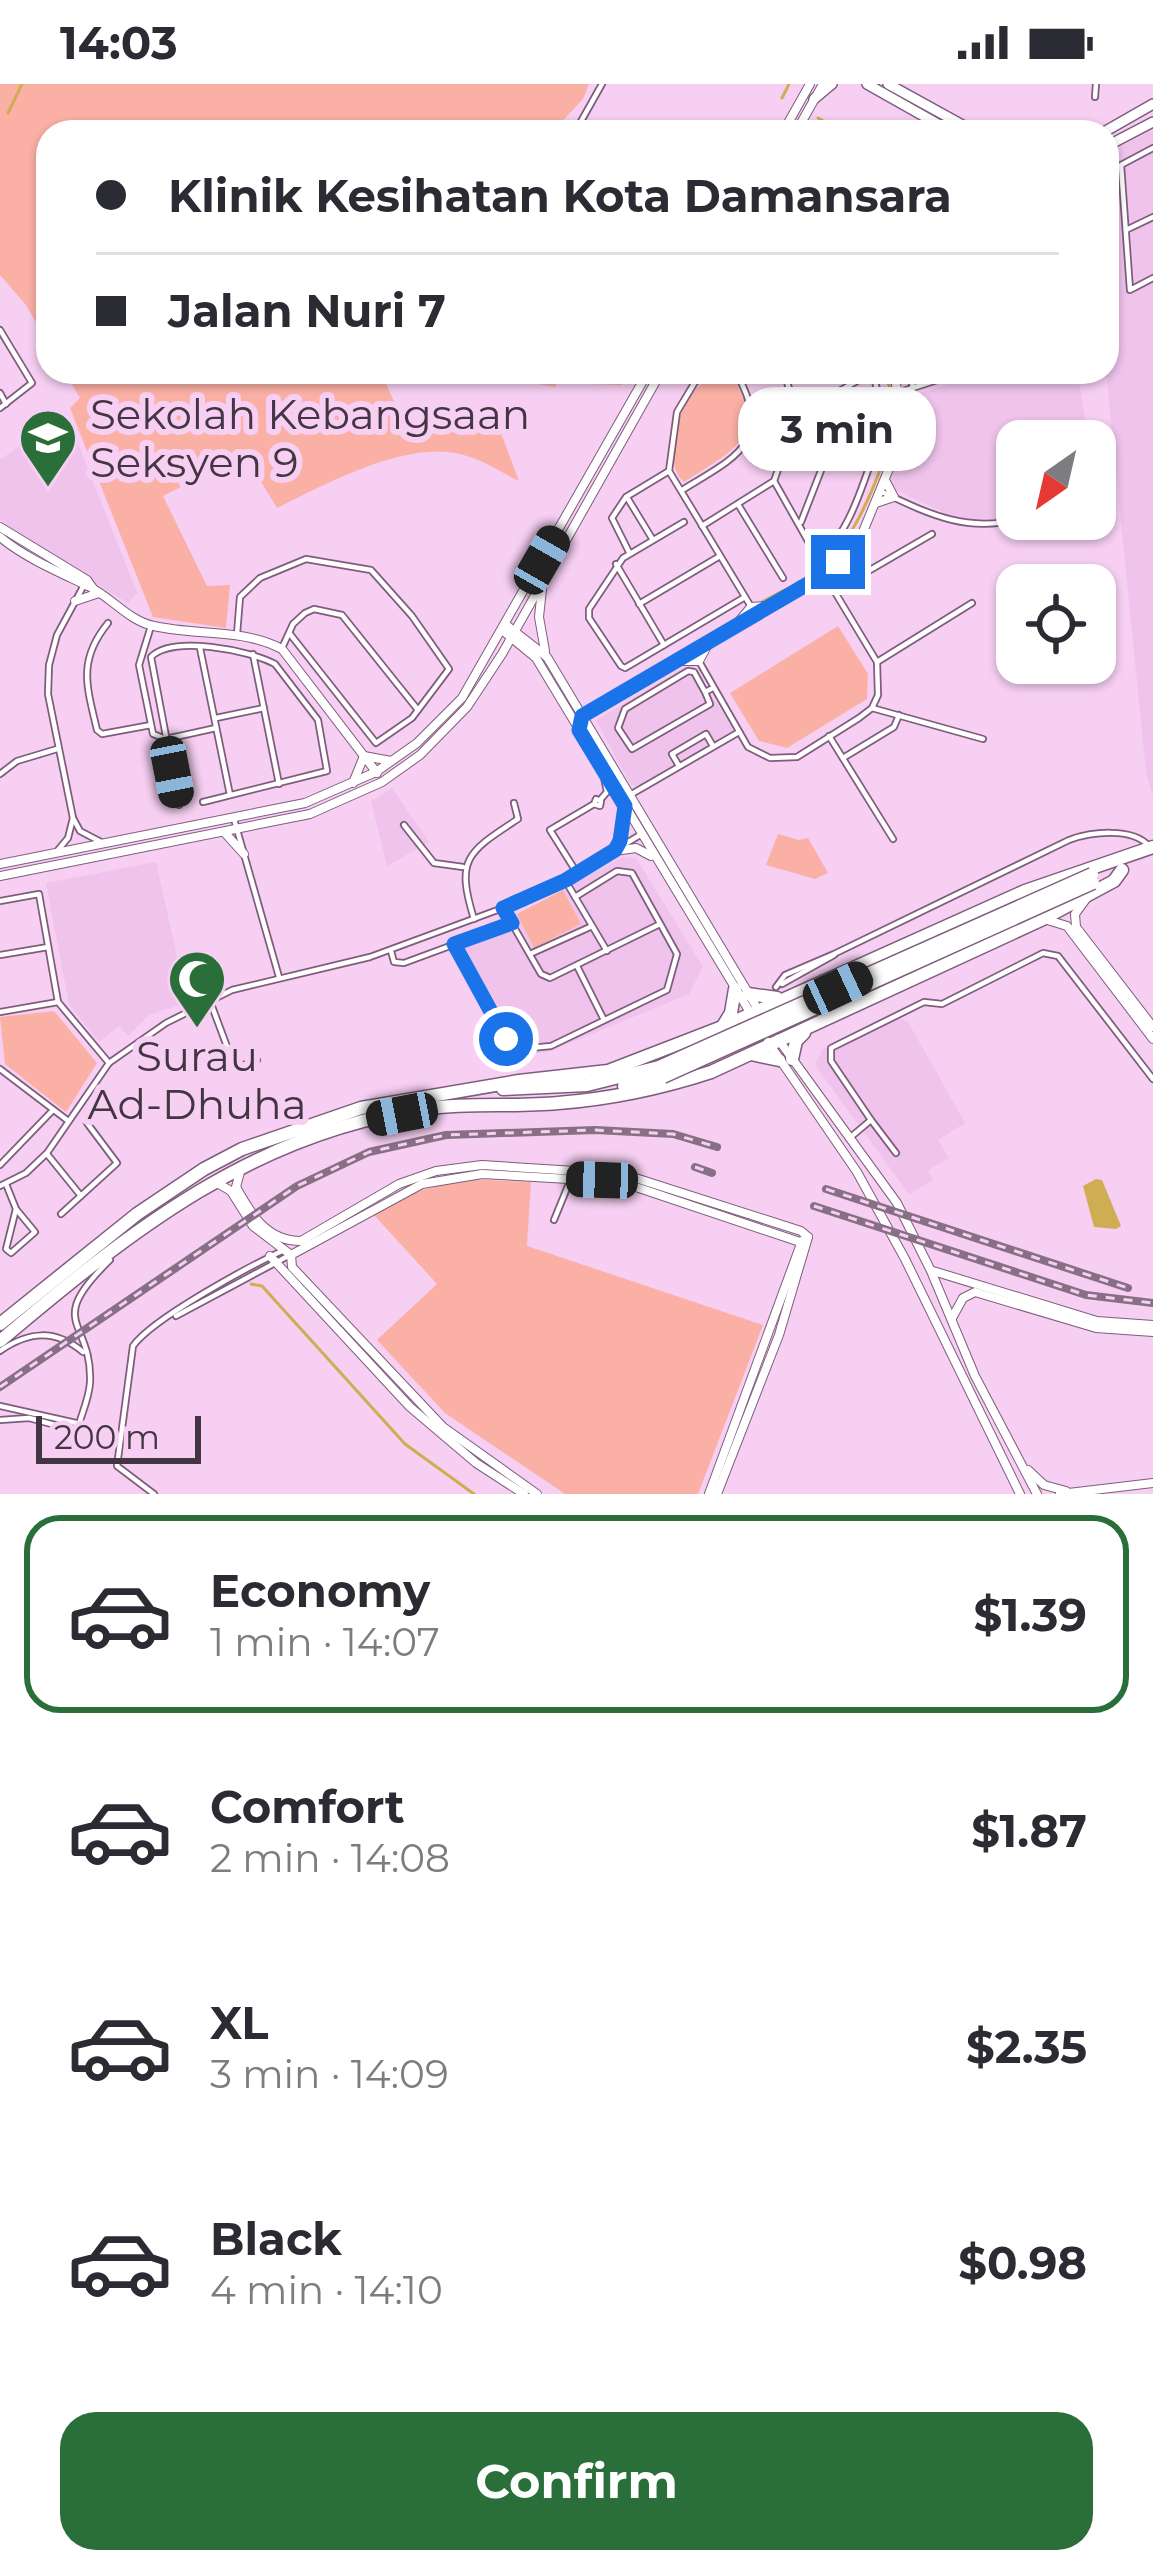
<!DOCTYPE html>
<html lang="en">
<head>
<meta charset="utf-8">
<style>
  body { margin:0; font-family:Montserrat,sans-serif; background:#f7f7f7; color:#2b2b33; height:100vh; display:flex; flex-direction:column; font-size:45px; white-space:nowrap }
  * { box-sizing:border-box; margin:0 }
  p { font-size:39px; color:#7c7c81 }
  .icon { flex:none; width:66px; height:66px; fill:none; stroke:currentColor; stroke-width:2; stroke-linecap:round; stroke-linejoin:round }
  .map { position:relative; height:1410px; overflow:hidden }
  .panel { display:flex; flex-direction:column; background:#fff; flex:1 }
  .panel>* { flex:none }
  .banner { position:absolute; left:36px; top:36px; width:1083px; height:264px; border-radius:36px; box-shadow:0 3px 9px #0004; display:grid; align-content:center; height:264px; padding:0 60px; background:#fff }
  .needle { width:78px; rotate:214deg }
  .tools { position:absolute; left:996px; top:336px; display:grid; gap:24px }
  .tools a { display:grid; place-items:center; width:120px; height:120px; border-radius:24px; background:#fff; box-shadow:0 3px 9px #0004; font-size:60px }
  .scale { position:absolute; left:36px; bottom:30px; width:165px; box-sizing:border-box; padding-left:12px; border:6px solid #443543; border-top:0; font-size:33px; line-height:42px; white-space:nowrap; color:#443543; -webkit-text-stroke:9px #f6cff2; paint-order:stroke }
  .end { position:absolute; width:54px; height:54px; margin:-27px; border:15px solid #1a73e8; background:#fff; box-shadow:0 0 0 6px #fff }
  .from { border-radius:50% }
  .bubble { position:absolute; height:84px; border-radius:36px; background:#fff; box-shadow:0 3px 9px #0004; font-size:39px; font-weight:700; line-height:84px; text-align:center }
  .car { position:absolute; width:36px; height:72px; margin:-36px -18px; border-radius:15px; box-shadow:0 0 9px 3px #0007; background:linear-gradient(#222 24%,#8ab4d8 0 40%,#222 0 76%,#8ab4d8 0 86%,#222 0) }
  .banner b { display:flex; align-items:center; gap:42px; height:114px; font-size:45px }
  .banner b+b { border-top:3px solid #e1e1e2 }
  .banner i { width:30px; height:30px; background:#2b2b33 }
  ul { padding:21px 0 0; list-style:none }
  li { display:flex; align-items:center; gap:36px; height:198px; margin:0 24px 18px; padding:0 36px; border:6px solid transparent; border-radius:36px }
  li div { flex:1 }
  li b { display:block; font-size:45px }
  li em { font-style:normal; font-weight:700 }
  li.current { border-color:#2a6f3a }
  li>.icon { width:108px; height:108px; stroke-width:1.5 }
  .primary-button { display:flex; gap:24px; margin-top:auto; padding:24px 60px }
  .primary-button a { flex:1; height:138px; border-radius:36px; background:#2a6f3a; color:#fff; font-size:48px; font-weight:700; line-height:138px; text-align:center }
  .status { display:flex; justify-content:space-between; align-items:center; height:84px; padding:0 60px; background:#fff; direction:ltr }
  .status svg { height:33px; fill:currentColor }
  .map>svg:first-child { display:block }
  .built { fill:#efc3ec }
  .green { fill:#fbb0a5 }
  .water { fill:#cfad52 }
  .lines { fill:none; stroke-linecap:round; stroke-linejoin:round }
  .stream { stroke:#cfad52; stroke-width:3 }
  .street-casing { stroke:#7e5d7c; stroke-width:8 }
  .secondary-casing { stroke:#7e5d7c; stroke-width:10 }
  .primary-casing { stroke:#7e5d7c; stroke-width:12 }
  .highway-casing { stroke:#7e5d7c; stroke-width:15 }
  .street { stroke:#fff; stroke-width:4.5 }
  .secondary { stroke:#fff; stroke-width:8 }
  .primary { stroke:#fff; stroke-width:9 }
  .highway { stroke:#fff; stroke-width:12 }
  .rail-casing { stroke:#876f85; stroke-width:8 }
  .rail { stroke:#f6cff2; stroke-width:3; stroke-dasharray:9; stroke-linecap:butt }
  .highway-bridge-casing { stroke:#7e5d7c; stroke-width:15; stroke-linecap:butt }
  .highway-bridge { stroke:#fff; stroke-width:12 }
  .route { stroke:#1a73e8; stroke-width:15 }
  .labels { text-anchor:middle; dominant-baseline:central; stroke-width:12; stroke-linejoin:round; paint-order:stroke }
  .poi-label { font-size:42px; fill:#443543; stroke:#f6cff2; text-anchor:start }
</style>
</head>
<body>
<div class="status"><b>14:03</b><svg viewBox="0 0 49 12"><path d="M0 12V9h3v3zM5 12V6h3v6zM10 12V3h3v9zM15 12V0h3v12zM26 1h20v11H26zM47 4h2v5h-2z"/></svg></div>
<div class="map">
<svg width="1153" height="1410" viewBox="0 0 1153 1410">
  <rect width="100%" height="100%" fill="#f6cff2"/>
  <g class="built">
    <polygon points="1153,46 1153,712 1146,688 1106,288 1107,69"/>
    <polygon points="989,288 1078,288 1088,357 1017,357 1017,430 991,437 954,433 895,406 890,397 907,351 909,318 914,311"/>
    <polygon points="66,329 137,509 128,519 31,460 0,435 0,376"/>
    <polygon points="692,579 733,646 640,702 631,701 596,636"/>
    <polygon points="392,704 429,758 387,782 371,717"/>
    <polygon points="623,773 636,774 703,883 689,910 548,968 510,973 448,854 517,830 535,864 581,840 563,806"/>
    <polygon points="156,778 187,918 149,931 128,952 119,942 99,958 69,920 46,799"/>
    <polygon points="894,931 908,938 965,1039 938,1056 949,1074 928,1086 933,1096 909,1110 815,981 822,966"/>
  </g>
  <g class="green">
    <polygon points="0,0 589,0 583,15 552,48 48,48 48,259 26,221 0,191"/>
    <path d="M 65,288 L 381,288 L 406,345 L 501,349 L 519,397 C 502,389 485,377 467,372 C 411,353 326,400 277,424 L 244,370 L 163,412 L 207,502 L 230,501 L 226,544 L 153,533 L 70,324 L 80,314 Z"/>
    <polygon points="533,288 600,288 623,301 590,300 574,291 559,293 555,303 532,299"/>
    <path d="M 724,288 L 732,291 C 768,354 734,366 684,398 C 661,378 677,321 699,302 C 705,296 717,292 724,288 Z"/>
    <polygon points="838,542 868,590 867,615 787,664 759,657 730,609"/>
    <polygon points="778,750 799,756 808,754 828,789 815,795 766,781"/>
    <polygon points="563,806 581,840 534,864 517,830"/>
    <polygon points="54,927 97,979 66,1028 5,980 0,933"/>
    <polygon points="466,1095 531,1098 527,1162 763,1241 698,1410 565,1410 445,1329 377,1256 437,1200 374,1131 419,1107"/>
  </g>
  <polygon class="water" points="1096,1095 1102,1096 1121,1142 1116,1145 1094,1143 1083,1102"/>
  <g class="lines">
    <g class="stream">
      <polyline points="782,14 789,0"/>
      <polyline points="8,29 22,0"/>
      <polyline points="818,34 843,48"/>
      <path d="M 762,518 C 783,506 809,496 827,479 C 858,449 893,368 893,325 C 894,312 888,299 884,288"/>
      <polyline points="251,1200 262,1202 405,1360 474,1410"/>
    </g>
    <g class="street-casing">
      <g id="street">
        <polyline points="1095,13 1096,0"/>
        <polyline points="575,48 602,0"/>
        <polyline points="1153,64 1121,81 1130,206 1153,194"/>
        <polyline points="1126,146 1153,133"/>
        <polyline points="0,246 32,299 0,324"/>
        <polyline points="710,288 695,298 677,328 669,387 750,521"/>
        <polyline points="909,288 913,303"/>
        <polyline points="900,308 962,288"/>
        <polyline points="0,309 6,320"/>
        <path d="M 774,397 L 813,466 L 821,470 C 851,452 869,380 882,346 L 884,336 L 875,297 L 864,293 L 797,331"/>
        <path d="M 682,406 C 738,372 774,358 736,288"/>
        <path d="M 882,408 C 929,430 967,449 1019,435"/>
        <polyline points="628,415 653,456"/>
        <polyline points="1095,418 1103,417"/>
        <polyline points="739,422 783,494"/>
        <polyline points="684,438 623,474 589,525 589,534 621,582 625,584 745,513"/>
        <polyline points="801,438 841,335 836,308"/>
        <polyline points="702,442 774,397 797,331 784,288"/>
        <polyline points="629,468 612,434 626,413 669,387"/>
        <polyline points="616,480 664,561"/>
        <polyline points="84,501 57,551 49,581 48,610 73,734 80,747 101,758"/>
        <polyline points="834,507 932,450"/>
        <polyline points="639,520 720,472"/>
        <path d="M 108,539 C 77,577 87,603 97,646 L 102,650 L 151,641"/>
        <polyline points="151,542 139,581 153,650 166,655 216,644"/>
        <polyline points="237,550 240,513 260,494 306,475 371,486 412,532 449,585 412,634 376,659 290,550"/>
        <polyline points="200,564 230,711"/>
        <polyline points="282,564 293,540 305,529 314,525 342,531 418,626"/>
        <polyline points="253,570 279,700"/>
        <polyline points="877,578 972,519"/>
        <polyline points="700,579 748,663 770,674 797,673 859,634 872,624 878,611 877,578 830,500"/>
        <polyline points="705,608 710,620 632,665 618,644 625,625 688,587 694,588 705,608 711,605"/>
        <polyline points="872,624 983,655"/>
        <polyline points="216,634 264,624"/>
        <polyline points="829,652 893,755"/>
        <polyline points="843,674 894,643 899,631"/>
        <polyline points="679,682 672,670 706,650 713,662"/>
        <polyline points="0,690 17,677 57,665"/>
        <polyline points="630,711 739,648"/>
        <polyline points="600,716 607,708 603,689"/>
        <path d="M 179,721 L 151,573 C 172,551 249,566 275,580 L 318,636 L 327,687 L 203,718"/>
        <polyline points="234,735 279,893"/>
        <polyline points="404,741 434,779 463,783"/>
        <polyline points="58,766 68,754 73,734"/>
        <polyline points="577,789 550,746 594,720 600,722 601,717 596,715 594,720"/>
        <polyline points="565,796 607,867"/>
        <polyline points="0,817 39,810 58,918 109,979"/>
        <polyline points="503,824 541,890 550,894 660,840"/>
        <path d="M 474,835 C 455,774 468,768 518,735 L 514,719"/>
        <polyline points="454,860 506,955 520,965 551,962 667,906 677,870 632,789 617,787 575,813"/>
        <polyline points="391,867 394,878 404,879 512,839"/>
        <polyline points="530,870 590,843"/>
        <polyline points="0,871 48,863"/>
        <polyline points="577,882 604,936"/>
        <polyline points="782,900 834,871"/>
        <path d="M 776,903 L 785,891 L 834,870 L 1069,756 C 1091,748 1132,743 1149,762"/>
        <polyline points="210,917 235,984 257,976"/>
        <polyline points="0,928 58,918"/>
        <polyline points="0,985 67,1036"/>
        <polyline points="871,1036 896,1069"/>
        <polyline points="852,1052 871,1036 831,977 831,964 924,918 942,920 1043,869 1058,872 1153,995"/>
        <polyline points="47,1070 81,1112"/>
        <polyline points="0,1081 53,1026"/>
        <polyline points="6,1100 16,1125 35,1148 11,1169 6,1165 16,1125"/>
        <polyline points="0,1102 26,1089 47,1069 109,979 166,939 232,906 370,873 503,824 565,796 640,751"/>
        <polyline points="61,1130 117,1079 87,1039"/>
        <polyline points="554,1136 570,1097"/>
        <polyline points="176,1232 288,1172"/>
        <path d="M 0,1267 C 29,1247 55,1245 83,1268"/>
        <polyline points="0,1322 76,1339"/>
        <path d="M 0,1336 L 29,1334 L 77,1347 C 81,1331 89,1315 90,1299 C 93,1235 43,1241 110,1176"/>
        <path d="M 154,1410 L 117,1382 L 133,1262 C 153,1234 250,1182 284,1166"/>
      </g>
    </g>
    <g class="secondary-casing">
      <g id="secondary">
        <polyline points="783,48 810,0"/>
        <polyline points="796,48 823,0"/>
        <polyline points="876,419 894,413 885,396"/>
        <polyline points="0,443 87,496 92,503"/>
        <path d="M 0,453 C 27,475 59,488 90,503 C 112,514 129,537 154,542 C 198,552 241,544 282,565 L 377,689"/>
        <polyline points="814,498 829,499 834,483"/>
        <polyline points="542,505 539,533 545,567"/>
        <polyline points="75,517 99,509"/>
        <polyline points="740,536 751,523 766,522"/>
        <polyline points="505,540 547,573 759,927"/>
        <polyline points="502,546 536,574 751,930"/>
        <polyline points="678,577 699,577 707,562"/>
        <polyline points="582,633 811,498 847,471 860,455 895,370 902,336 894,288"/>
        <polyline points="353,699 364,672 391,677"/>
        <polyline points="625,725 615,767 636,764 651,772"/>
        <polyline points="225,749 244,770"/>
        <polyline points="0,780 305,719 376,688 417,659 462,614 648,288"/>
        <polyline points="0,792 310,730 382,698 420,671 467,623 502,570 661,288"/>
        <polyline points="1086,815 1075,830 1076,843 1153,943"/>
        <polyline points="1044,835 1067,842 1153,955"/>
        <polyline points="778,955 897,1119 931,1187 975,1292 1037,1410"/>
        <polyline points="768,958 857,1088 905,1175 1020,1410"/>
        <path d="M 240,1088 L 236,1103 C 251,1130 266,1157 301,1157 L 399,1100 L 436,1087 L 482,1081 L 623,1090 L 801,1147 L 808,1153"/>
        <polyline points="217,1099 231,1107 253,1142 291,1171"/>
        <polyline points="291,1171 422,1100 482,1090 621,1098 800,1158"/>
        <polyline points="291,1171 292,1183 443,1343 537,1410"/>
        <polyline points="270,1172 410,1323 476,1379 524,1410"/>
        <polyline points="933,1187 1097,1237 1153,1241"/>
        <polyline points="952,1234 963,1214 975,1208 1096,1244 1153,1248"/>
        <polyline points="1028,1386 1044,1401 1066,1407"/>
        <polyline points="709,1410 802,1157"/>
        <polyline points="717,1410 779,1251 808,1153"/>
        <polyline points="1060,1410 1153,1399"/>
      </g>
    </g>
    <g class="primary-casing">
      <g id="primary">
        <polyline points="867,0 952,48"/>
        <polyline points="888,0 975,48"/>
        <polyline points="814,15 832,0"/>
        <polyline points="911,48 922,41 935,43"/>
        <polyline points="1104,48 1153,20"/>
        <polyline points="1107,62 1153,38"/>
      </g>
    </g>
    <g class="highway-casing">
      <g id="highway">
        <polyline points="748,910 777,914"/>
        <polyline points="723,942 731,929 735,905"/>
        <polyline points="751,970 779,976"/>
        <polyline points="792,975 796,957 804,949"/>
        <polyline points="624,1002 663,993"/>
        <polyline points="503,1005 587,1001 659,983"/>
        <polyline points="0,1240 137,1130 204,1085 242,1065 361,1024 519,997 608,987 722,943 1025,807 1153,763"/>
        <path d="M 0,1257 C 129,1148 256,1046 430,1024 C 472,1019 516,1023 558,1019 C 610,1015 662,1004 711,988 L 1043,835 L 1114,797 L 1122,786"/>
      </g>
    </g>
    <use href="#street" class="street"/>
    <use href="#secondary" class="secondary"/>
    <use href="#primary" class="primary"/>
    <use href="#highway" class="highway"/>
    <g class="rail-casing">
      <g id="rail">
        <polyline points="695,1083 712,1089"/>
        <polyline points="826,1105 1128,1204"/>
        <polyline points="814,1122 1086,1211 1153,1219"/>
        <polyline points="0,1303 297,1102 369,1068 446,1051 595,1046 673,1050 717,1063"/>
      </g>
    </g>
    <use href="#rail" class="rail"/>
    <g class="highway-bridge-casing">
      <g id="highway-bridge">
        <polyline points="659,983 1092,790"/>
        <polyline points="663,993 1093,799"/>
      </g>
    </g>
    <use href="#highway-bridge" class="highway-bridge"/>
  </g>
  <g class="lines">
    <polyline class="route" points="506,955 454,860 512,839 503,824 566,796 615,766 620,757 625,722 579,646 582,632 811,498 838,478"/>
  </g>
  <defs>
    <g id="school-pin" transform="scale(3)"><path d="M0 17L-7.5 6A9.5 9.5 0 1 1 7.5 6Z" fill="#2a6f3a" stroke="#f6cff2"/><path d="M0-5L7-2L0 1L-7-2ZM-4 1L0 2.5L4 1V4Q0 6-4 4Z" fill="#fff"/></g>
    <g id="mosque-pin" transform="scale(3)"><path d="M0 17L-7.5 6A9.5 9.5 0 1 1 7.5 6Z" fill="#2a6f3a" stroke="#f6cff2"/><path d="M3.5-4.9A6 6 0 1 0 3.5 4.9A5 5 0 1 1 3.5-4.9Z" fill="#fff"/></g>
  </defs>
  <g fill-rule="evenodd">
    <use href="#school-pin" x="48" y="354"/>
    <use href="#mosque-pin" x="197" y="895"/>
  </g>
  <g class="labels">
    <g class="poi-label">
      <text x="90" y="330">Sekolah Kebangsaan<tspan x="90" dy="48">Seksyen 9</tspan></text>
      <text x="197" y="972" text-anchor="middle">Surau<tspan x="197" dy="48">Ad-Dhuha</tspan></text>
    </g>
  </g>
</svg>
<div class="tools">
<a><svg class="needle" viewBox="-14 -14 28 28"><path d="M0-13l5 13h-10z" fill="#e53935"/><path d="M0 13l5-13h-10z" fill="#7c7c81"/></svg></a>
<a><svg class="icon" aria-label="locate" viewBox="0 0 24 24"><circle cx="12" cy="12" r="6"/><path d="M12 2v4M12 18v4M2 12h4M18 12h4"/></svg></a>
</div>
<div class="scale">200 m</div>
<i class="end from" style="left:506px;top:955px"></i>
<i class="end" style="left:838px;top:478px"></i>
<div class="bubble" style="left:738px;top:303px;width:198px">3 min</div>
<i class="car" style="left:542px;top:476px;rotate:30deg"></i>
<i class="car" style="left:172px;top:688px;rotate:169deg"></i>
<i class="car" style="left:838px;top:904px;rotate:65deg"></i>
<i class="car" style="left:402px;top:1030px;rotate:259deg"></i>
<i class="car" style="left:602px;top:1096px;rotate:272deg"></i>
<div class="banner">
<b><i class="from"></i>Klinik Kesihatan Kota Damansara</b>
<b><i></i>Jalan Nuri 7</b>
</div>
</div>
<section class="panel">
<ul>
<li class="current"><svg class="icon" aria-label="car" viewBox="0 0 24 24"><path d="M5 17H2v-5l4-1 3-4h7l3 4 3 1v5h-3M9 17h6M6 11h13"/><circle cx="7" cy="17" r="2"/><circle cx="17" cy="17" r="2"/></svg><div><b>Economy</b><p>1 min · 14:07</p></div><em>$1.39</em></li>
<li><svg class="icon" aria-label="car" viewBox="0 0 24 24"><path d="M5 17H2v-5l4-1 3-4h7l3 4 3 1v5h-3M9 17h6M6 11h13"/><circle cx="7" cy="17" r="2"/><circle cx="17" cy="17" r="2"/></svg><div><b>Comfort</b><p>2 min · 14:08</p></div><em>$1.87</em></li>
<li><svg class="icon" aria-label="car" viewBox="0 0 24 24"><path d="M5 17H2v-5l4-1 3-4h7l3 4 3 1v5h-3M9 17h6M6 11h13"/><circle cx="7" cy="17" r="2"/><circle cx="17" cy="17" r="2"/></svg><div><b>XL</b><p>3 min · 14:09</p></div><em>$2.35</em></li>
<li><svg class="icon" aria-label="car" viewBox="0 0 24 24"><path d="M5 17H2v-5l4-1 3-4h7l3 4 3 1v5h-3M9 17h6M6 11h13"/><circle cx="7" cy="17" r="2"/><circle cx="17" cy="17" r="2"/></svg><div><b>Black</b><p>4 min · 14:10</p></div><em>$0.98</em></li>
</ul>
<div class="primary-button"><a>Confirm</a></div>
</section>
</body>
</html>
